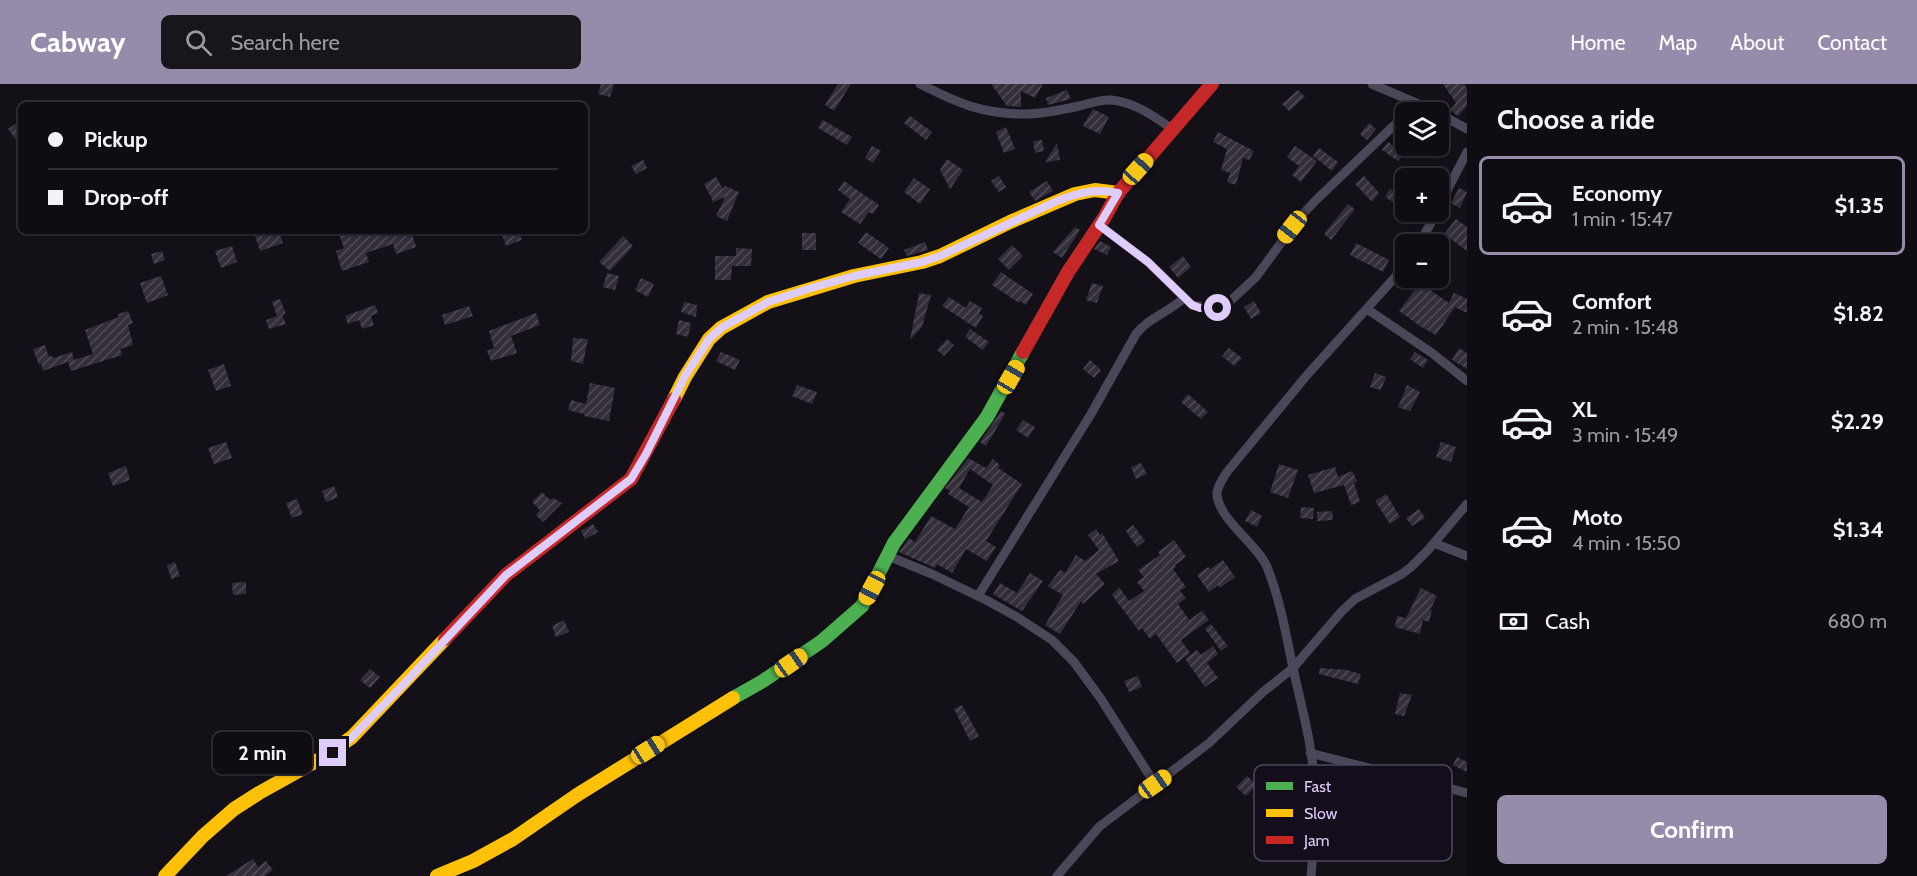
<!DOCTYPE html>
<html lang="en">
<head>
<meta charset="utf-8">
<style>
  body { margin:0; font-family:Cabin,sans-serif; background:#18151b; color:#f1f3f6; height:100vh; display:flex; flex-direction:column; font-size:22px; white-space:nowrap }
  * { box-sizing:border-box; margin:0 }
  p { font-size:20px; color:#9b9b9f }
  .icon { flex:none; width:33px; height:33px; fill:none; stroke:currentColor; stroke-width:2; stroke-linecap:round; stroke-linejoin:round }
  .map { position:relative; flex:1; overflow:hidden }
  .details { display:flex; flex-direction:column; background:#0f0c12; width:450px }
  .details>* { flex:none }
  .guide { position:absolute; left:18px; top:18px; width:570px; height:132px; border-radius:9px; box-shadow:0 2px 4px #0004,0 0 0 2px #2f2c32; display:grid; align-content:center; height:132px; padding:0 30px; background:#0f0c12 }
  .buttons { position:absolute; left:1395px; top:18px; display:grid; gap:12px }
  .buttons a { display:grid; place-items:center; width:54px; height:54px; border-radius:9px; background:#0f0c12; box-shadow:0 2px 4px #0004,0 0 0 2px #2f2c32; font-size:30px }
  .end { position:absolute; width:27px; height:27px; margin:-14px; border:8px solid #decdfa; background:#111; box-shadow:0 0 0 3px #111 }
  .from { border-radius:50% }
  .bubble { position:absolute; height:42px; border-radius:9px; background:#0f0c12; box-shadow:0 2px 4px #0004,0 0 0 2px #2f2c32; font-size:20px; font-weight:700; line-height:42px; text-align:center }
  .car { position:absolute; width:18px; height:36px; margin:-18px -9px; border-radius:8px; box-shadow:0 0 4px 2px #0007; background:linear-gradient(#f5c518 24%,#345 0 40%,#f5c518 0 76%,#345 0 86%,#f5c518 0) }
  .guide b { display:flex; align-items:center; gap:21px; height:57px; font-size:22px }
  .guide b+b { border-top:2px solid #2f2c32 }
  .guide i { width:15px; height:15px; background:#f1f3f6 }
  ul { padding:0; list-style:none }
  li { display:flex; align-items:center; gap:18px; height:99px; margin:0 12px 9px; padding:0 18px; border:3px solid transparent; border-radius:9px }
  li div { flex:1 }
  li b { display:block; font-size:22px }
  li em { font-style:normal; font-weight:700 }
  li.selected { border-color:#978bab }
  li>.icon { width:54px; height:54px; stroke-width:1.5 }
  h2 { padding:0 30px; font-size:27px; line-height:72px }
  .pay { display:flex; align-items:center; gap:15px; height:66px; padding:0 30px; font-size:22px }
  .pay p { margin-inline-start:auto }
  .primary-button { display:flex; gap:12px; margin-top:auto; padding:12px 30px }
  .primary-button a { flex:1; height:69px; border-radius:9px; background:#978bab; color:#fff; font-size:24px; font-weight:700; line-height:69px; text-align:center }
  header { display:flex; align-items:center; gap:36px; box-sizing:border-box; height:84px; padding:0 30px; background:#978bab; color:#fff }
  header strong { font-size:28px }
  nav { display:flex; gap:33px; margin-inline-start:auto; font-size:21px }
  .search { width:420px; height:54px; background:#18151b; display:flex; align-items:center; gap:15px; box-sizing:border-box; padding:0 21px; border-radius:9px; color:#9b9b9f; font-size:22px }
  main { display:flex; flex:1; min-height:0 }
  .map>svg:first-child { display:block }
  .building { fill:url(#building-hatch); fill-rule:evenodd }
  .lines { fill:none; stroke-linecap:round; stroke-linejoin:round }
  .street { stroke:#4b4658; stroke-width:9 }
  .fast { stroke:#4caf50; stroke-width:14 }
  .slow { stroke:#ffc107; stroke-width:14 }
  .jam { stroke:#c62828; stroke-width:14 }
  .route { stroke:#decdfa; stroke-width:8 }
  .key { fill:#130d1c; stroke:#50475f; stroke-width:1.5 }
  .key-label { font-size:16px; fill:#decdfa }
</style>
</head>
<body>
<header>
<strong>Cabway</strong>
<div class="search"><svg class="icon" aria-label="search" viewBox="0 0 24 24"><circle cx="10" cy="10" r="6"/><path d="M15 15l6 6"/></svg>Search here</div>
<nav><a>Home</a><a>Map</a><a>About</a><a>Contact</a></nav>
</header>
<main>
<div class="map">
<svg width="1467" height="792" viewBox="0 0 1467 792">
  <defs>
    <pattern id="building-hatch" width="6" height="6" patternUnits="userSpaceOnUse" patternTransform="scale(1.5)"><rect width="6" height="6" fill="#342e3b"/><path d="M-1 1l2-2M0 6l6-6M5 7l2-2" fill="none" stroke="#514b58"/></pattern>
  </defs>
  <rect width="100%" height="100%" fill="#141018"/>
  <g class="building">
    <polygon points="601,0 614,0 610,13 598,10"/>
    <polygon points="838,0 851,0 834,27 825,21"/>
    <polygon points="991,0 1043,0 1035,14 1021,7 1021,23 1007,22"/>
    <polygon points="1443,0 1464,0 1467,5 1467,22 1458,32 1450,26 1456,19"/>
    <polygon points="1067,6 1071,15 1048,21 1046,14"/>
    <polygon points="1298,6 1305,13 1289,27 1282,20"/>
    <polygon points="1093,25 1109,33 1100,50 1083,42"/>
    <polygon points="910,32 932,48 926,56 904,39"/>
    <polygon points="21,36 21,63 8,45"/>
    <polygon points="823,36 852,53 847,61 818,44"/>
    <polygon points="1369,39 1376,45 1367,56 1360,50"/>
    <polygon points="1006,43 1015,65 1004,69 996,48"/>
    <polygon points="1218,48 1254,67 1249,76 1243,74 1236,101 1227,98 1230,89 1221,86 1227,65 1213,58"/>
    <polygon points="1042,56 1044,67 1035,69 1033,57"/>
    <polygon points="1388,58 1404,70 1398,77 1382,66"/>
    <polygon points="1057,59 1060,76 1045,78"/>
    <polygon points="872,62 881,67 873,79 865,74"/>
    <polygon points="1295,62 1317,77 1301,98 1292,91 1299,82 1287,73"/>
    <polygon points="1319,64 1338,78 1332,87 1313,72"/>
    <polygon points="947,75 963,86 950,105 940,86"/>
    <polygon points="643,76 647,84 636,90 631,82"/>
    <polygon points="999,92 1006,103 999,108 991,97"/>
    <polygon points="1364,92 1379,109 1372,118 1355,100"/>
    <polygon points="716,93 723,105 725,102 739,108 727,137 716,132 725,113 711,119 713,117 704,100"/>
    <polygon points="914,94 930,105 920,120 904,108"/>
    <polygon points="844,97 879,121 873,130 869,128 860,140 841,128 850,115 838,106"/>
    <polygon points="1047,97 1053,107 1035,117 1029,108"/>
    <polygon points="1459,104 1467,108 1460,124 1451,119"/>
    <polygon points="1390,105 1406,116 1406,127 1385,113"/>
    <polygon points="1348,120 1355,125 1331,156 1324,150"/>
    <polygon points="1456,135 1467,143 1467,167 1444,150"/>
    <polygon points="1075,143 1080,146 1062,174 1053,168"/>
    <polygon points="270,147 279,147 283,159 260,167 255,152"/>
    <polygon points="349,147 351,153 365,148 366,152 381,147 383,151 396,147 411,147 416,163 396,170 393,160 366,169 369,178 342,187 336,167 344,164 339,150"/>
    <polygon points="501,147 519,147 522,156 506,162"/>
    <polygon points="866,148 889,164 881,175 858,159"/>
    <rect x="802" y="149" width="14" height="17"/>
    <polygon points="623,152 633,162 610,187 599,178"/>
    <polygon points="1100,157 1111,163 1107,171 1094,165"/>
    <polygon points="925,158 928,166 907,172 904,166"/>
    <polygon points="1356,159 1389,176 1383,188 1350,171"/>
    <polygon points="1012,161 1023,172 1009,186 998,175"/>
    <polygon points="232,162 237,178 221,184 215,167"/>
    <polygon points="736,164 752,165 751,182 732,182 731,196 715,196 715,172 736,172"/>
    <polygon points="162,167 165,176 154,180 151,170"/>
    <polygon points="1183,172 1191,183 1178,194 1169,183"/>
    <polygon points="1001,188 1033,210 1026,221 1020,217 1019,219 992,201"/>
    <polygon points="607,189 619,192 615,206 603,203"/>
    <polygon points="161,192 168,211 147,219 140,199"/>
    <polygon points="641,194 654,200 648,213 635,206"/>
    <polygon points="1092,199 1103,202 1097,219 1086,216"/>
    <polygon points="1420,199 1449,219 1454,209 1467,215 1467,229 1455,223 1436,251 1420,242 1399,227"/>
    <polygon points="919,209 931,211 922,243 910,256"/>
    <polygon points="949,213 966,224 970,217 982,224 979,229 983,232 976,244 942,222"/>
    <polygon points="280,215 286,230 282,231 286,240 269,245 266,236 277,232 272,218"/>
    <polygon points="1254,217 1261,229 1251,235 1244,223"/>
    <polygon points="684,218 697,221 696,233 681,228"/>
    <polygon points="375,221 378,229 371,232 374,241 362,245 359,236 348,240 345,232"/>
    <polygon points="469,222 473,232 445,241 442,231"/>
    <polygon points="128,227 133,239 128,241 133,261 120,265 122,271 71,287 68,278 43,287 41,280 39,281 33,265 45,261 49,273 52,272 53,274 72,268 74,276 93,270 85,246 119,233 118,230"/>
    <polygon points="536,229 540,241 511,252 517,269 491,277 487,267 494,264 489,247"/>
    <polygon points="679,236 691,239 688,253 676,250"/>
    <polygon points="970,245 989,258 983,266 965,253"/>
    <polygon points="573,254 588,255 583,280 571,277"/>
    <polygon points="947,255 954,261 944,272 937,266"/>
    <polygon points="1229,264 1242,274 1234,282 1222,272"/>
    <polygon points="1459,264 1467,269 1467,285 1452,276"/>
    <polygon points="721,268 740,276 735,286 716,277"/>
    <polygon points="1415,268 1428,276 1423,284 1410,275"/>
    <polygon points="1090,276 1101,286 1094,294 1083,285"/>
    <polygon points="224,280 231,302 216,307 208,286"/>
    <polygon points="1375,289 1386,293 1381,306 1370,303"/>
    <polygon points="590,299 615,304 609,337 584,332 584,330 568,326 571,316 586,320"/>
    <polygon points="797,301 817,308 812,320 792,312"/>
    <polygon points="1407,301 1420,308 1410,327 1398,323"/>
    <polygon points="1188,310 1208,328 1201,335 1181,318"/>
    <polygon points="1001,327 1005,330 986,362 980,358"/>
    <polygon points="1023,336 1035,343 1028,354 1016,346"/>
    <polygon points="226,358 232,374 214,380 208,364"/>
    <polygon points="1441,358 1456,363 1451,378 1436,373"/>
    <path d="M 968,374 L 986,384 L 993,375 L 1000,381 L 998,384 L 1022,400 L 986,457 L 996,463 L 987,477 L 966,465 L 952,489 L 937,480 L 935,484 L 899,468 L 909,454 L 915,458 L 931,432 L 955,445 L 969,423 L 948,410 L 950,407 L 945,404 ZM 970,385 L 993,401 L 982,418 L 959,404 Z"/>
    <polygon points="1141,379 1147,390 1136,395 1131,383"/>
    <polygon points="1279,380 1298,386 1288,414 1270,408"/>
    <polygon points="126,382 130,396 113,402 108,389"/>
    <polygon points="1335,383 1338,393 1352,387 1357,397 1354,399 1360,418 1351,421 1344,401 1314,409 1308,391"/>
    <polygon points="334,402 338,413 326,418 322,407"/>
    <polygon points="542,408 550,416 553,414 562,419 543,438 536,431 540,426 532,418"/>
    <polygon points="1386,410 1400,433 1390,440 1375,417"/>
    <polygon points="297,415 303,430 292,434 286,419"/>
    <polygon points="1301,423 1314,424 1313,435 1300,434"/>
    <polygon points="1419,425 1425,434 1412,442 1406,434"/>
    <polygon points="1251,426 1262,432 1257,443 1245,437"/>
    <polygon points="1332,427 1333,436 1317,437 1317,428"/>
    <polygon points="593,440 598,448 585,455 581,447"/>
    <polygon points="1133,441 1145,457 1137,463 1126,447"/>
    <polygon points="1096,445 1100,451 1102,449 1119,477 1096,490 1105,500 1083,520 1081,517 1060,550 1045,541 1063,511 1048,502 1060,486 1065,489 1076,471 1085,477 1099,466 1088,451"/>
    <polygon points="1174,456 1186,473 1175,481 1176,483 1173,485 1186,503 1180,507 1186,514 1178,520 1189,536 1202,527 1209,536 1181,556 1190,569 1177,579 1156,550 1150,555 1142,544 1139,547 1112,511 1119,503 1129,517 1144,507 1137,498 1144,493 1138,486 1160,471 1158,468"/>
    <polygon points="1223,476 1235,493 1220,504 1218,501 1209,508 1197,491 1208,483 1210,485"/>
    <polygon points="175,478 180,492 171,495 167,481"/>
    <polygon points="1030,489 1043,497 1022,527 993,510 1000,499 1017,509"/>
    <polygon points="246,498 246,510 233,511 232,499"/>
    <polygon points="1421,504 1437,512 1430,526 1432,526 1429,538 1423,536 1420,550 1395,543 1397,532 1406,534"/>
    <polygon points="564,536 569,548 556,553 552,542"/>
    <polygon points="1211,540 1228,562 1221,567 1205,545"/>
    <polygon points="1213,562 1218,570 1207,579 1218,594 1205,603 1185,575 1197,566 1201,571"/>
    <polygon points="1320,584 1347,586 1361,590 1358,600 1319,590"/>
    <polygon points="370,585 380,593 370,604 360,596"/>
    <polygon points="1138,592 1142,603 1129,608 1124,597"/>
    <polygon points="1400,609 1412,611 1404,632 1395,630"/>
    <polygon points="962,621 979,652 970,657 954,625"/>
    <polygon points="1457,673 1467,678 1467,688 1453,681"/>
    <polygon points="1247,692 1257,701 1246,712 1236,703"/>
    <polygon points="253,775 258,783 266,777 273,786 265,792 226,792"/>
  </g>
  <g class="lines">
    <g class="street">
      <path d="M 920,0 C 958,19 981,30 1025,30 C 1043,30 1061,26 1079,22 C 1089,20 1100,15 1111,16 C 1134,18 1154,32 1172,45"/>
      <polyline points="1372,0 1437,28"/>
      <polyline points="1438,29 1467,45"/>
      <polyline points="1438,124 1467,68"/>
      <polyline points="1099,141 1148,178 1192,221 1209,224 1226,221 1256,193 1300,133 1316,116 1406,30"/>
      <polyline points="1419,160 1437,128"/>
      <polyline points="1367,225 1432,269 1467,297"/>
      <polyline points="1434,459 1467,472"/>
      <polyline points="888,472 932,490 988,517 1017,533 1052,556 1074,578 1101,615 1155,700"/>
      <path d="M 978,512 L 1091,330 L 1136,250 C 1148,234 1169,228 1184,214"/>
      <polyline points="1310,669 1467,709"/>
      <polyline points="1057,792 1099,743 1209,659 1263,608 1293,584 1342,527 1355,515 1402,490 1411,483 1428,466 1467,420"/>
      <path d="M 1311,792 C 1314,760 1316,728 1314,696 C 1312,659 1301,621 1293,584 C 1286,550 1280,515 1267,483 C 1257,459 1216,434 1217,408 C 1218,401 1223,394 1227,388 L 1307,291 L 1406,181"/>
    </g>
    <polyline class="fast" points="733,614 763,597 822,557 862,522 894,459 987,333 1023,268"/>
    <g class="slow">
      <polyline points="674,315 685,293 709,255 721,244 768,218 854,192 922,178 940,172 1010,138 1075,110 1095,106 1118,109"/>
      <polyline points="165,792 203,752 234,725 259,709 327,671 352,653 445,555"/>
      <polyline points="437,792 473,777 513,755 577,711 733,614"/>
    </g>
    <g class="jam">
      <polyline points="1023,268 1068,188 1104,134 1118,109 1212,0"/>
      <polyline points="445,555 506,491 631,395 674,315"/>
    </g>
  </g>
  <g class="lines">
    <path class="route" d="M 333,669 L 352,653 L 401,603 L 506,491 L 631,395 L 646,370 L 685,292 L 709,255 L 721,244 L 768,218 L 811,204 L 854,192 L 922,178 L 940,172 L 1057,117 C 1078,109 1095,104 1118,109 L 1099,141 L 1148,178 L 1192,221 L 1200,224 L 1218,224"/>
  </g>
  <rect x="1254" y="681" width="198" height="96" rx="9" class="key"/>
  <rect x="1266" y="698" width="27" height="8" fill="#4caf50"/>
  <rect x="1266" y="725" width="27" height="8" fill="#ffc107"/>
  <rect x="1266" y="752" width="27" height="8" fill="#c62828"/>
  <g class="key-label">
    <text x="1304" y="708">Fast</text>
    <text x="1304" y="735">Slow</text>
    <text x="1304" y="762">Jam</text>
  </g>
</svg>
<div class="buttons">
<a><svg class="icon" aria-label="layers" viewBox="0 0 24 24"><path d="M12 4l9 5-9 5-9-5zM3 14l9 5 9-5"/></svg></a>
<a>+</a>
<a>−</a>
</div>
<i class="end from" style="left:1218px;top:224px"></i>
<i class="end" style="left:333px;top:669px"></i>
<div class="bubble" style="left:213px;top:648px;width:99px">2 min</div>
<i class="car" style="left:1138px;top:85px;rotate:42deg"></i>
<i class="car" style="left:1292px;top:143px;rotate:218deg"></i>
<i class="car" style="left:1011px;top:293px;rotate:30deg"></i>
<i class="car" style="left:872px;top:504px;rotate:208deg"></i>
<i class="car" style="left:791px;top:579px;rotate:55deg"></i>
<i class="car" style="left:648px;top:666px;rotate:58deg"></i>
<i class="car" style="left:1155px;top:700px;rotate:55deg"></i>
<div class="guide">
<b><i class="from"></i>Pickup</b>
<b><i></i>Drop-off</b>
</div>
</div>
<section class="details">
<h2>Choose a ride</h2>
<ul>
<li class="selected"><svg class="icon" aria-label="car" viewBox="0 0 24 24"><path d="M5 17H2v-5l4-1 3-4h7l3 4 3 1v5h-3M9 17h6M6 11h13"/><circle cx="7" cy="17" r="2"/><circle cx="17" cy="17" r="2"/></svg><div><b>Economy</b><p>1 min · 15:47</p></div><em>$1.35</em></li>
<li><svg class="icon" aria-label="car" viewBox="0 0 24 24"><path d="M5 17H2v-5l4-1 3-4h7l3 4 3 1v5h-3M9 17h6M6 11h13"/><circle cx="7" cy="17" r="2"/><circle cx="17" cy="17" r="2"/></svg><div><b>Comfort</b><p>2 min · 15:48</p></div><em>$1.82</em></li>
<li><svg class="icon" aria-label="car" viewBox="0 0 24 24"><path d="M5 17H2v-5l4-1 3-4h7l3 4 3 1v5h-3M9 17h6M6 11h13"/><circle cx="7" cy="17" r="2"/><circle cx="17" cy="17" r="2"/></svg><div><b>XL</b><p>3 min · 15:49</p></div><em>$2.29</em></li>
<li><svg class="icon" aria-label="car" viewBox="0 0 24 24"><path d="M5 17H2v-5l4-1 3-4h7l3 4 3 1v5h-3M9 17h6M6 11h13"/><circle cx="7" cy="17" r="2"/><circle cx="17" cy="17" r="2"/></svg><div><b>Moto</b><p>4 min · 15:50</p></div><em>$1.34</em></li>
</ul>
<div class="pay"><svg class="icon" aria-label="cash" viewBox="0 0 24 24"><path d="M3 7h18v10H3z"/><circle cx="12" cy="12" r="2"/></svg>Cash<p>680 m</p></div>
<div class="primary-button"><a>Confirm</a></div>
</section>
</main>
</body>
</html>
